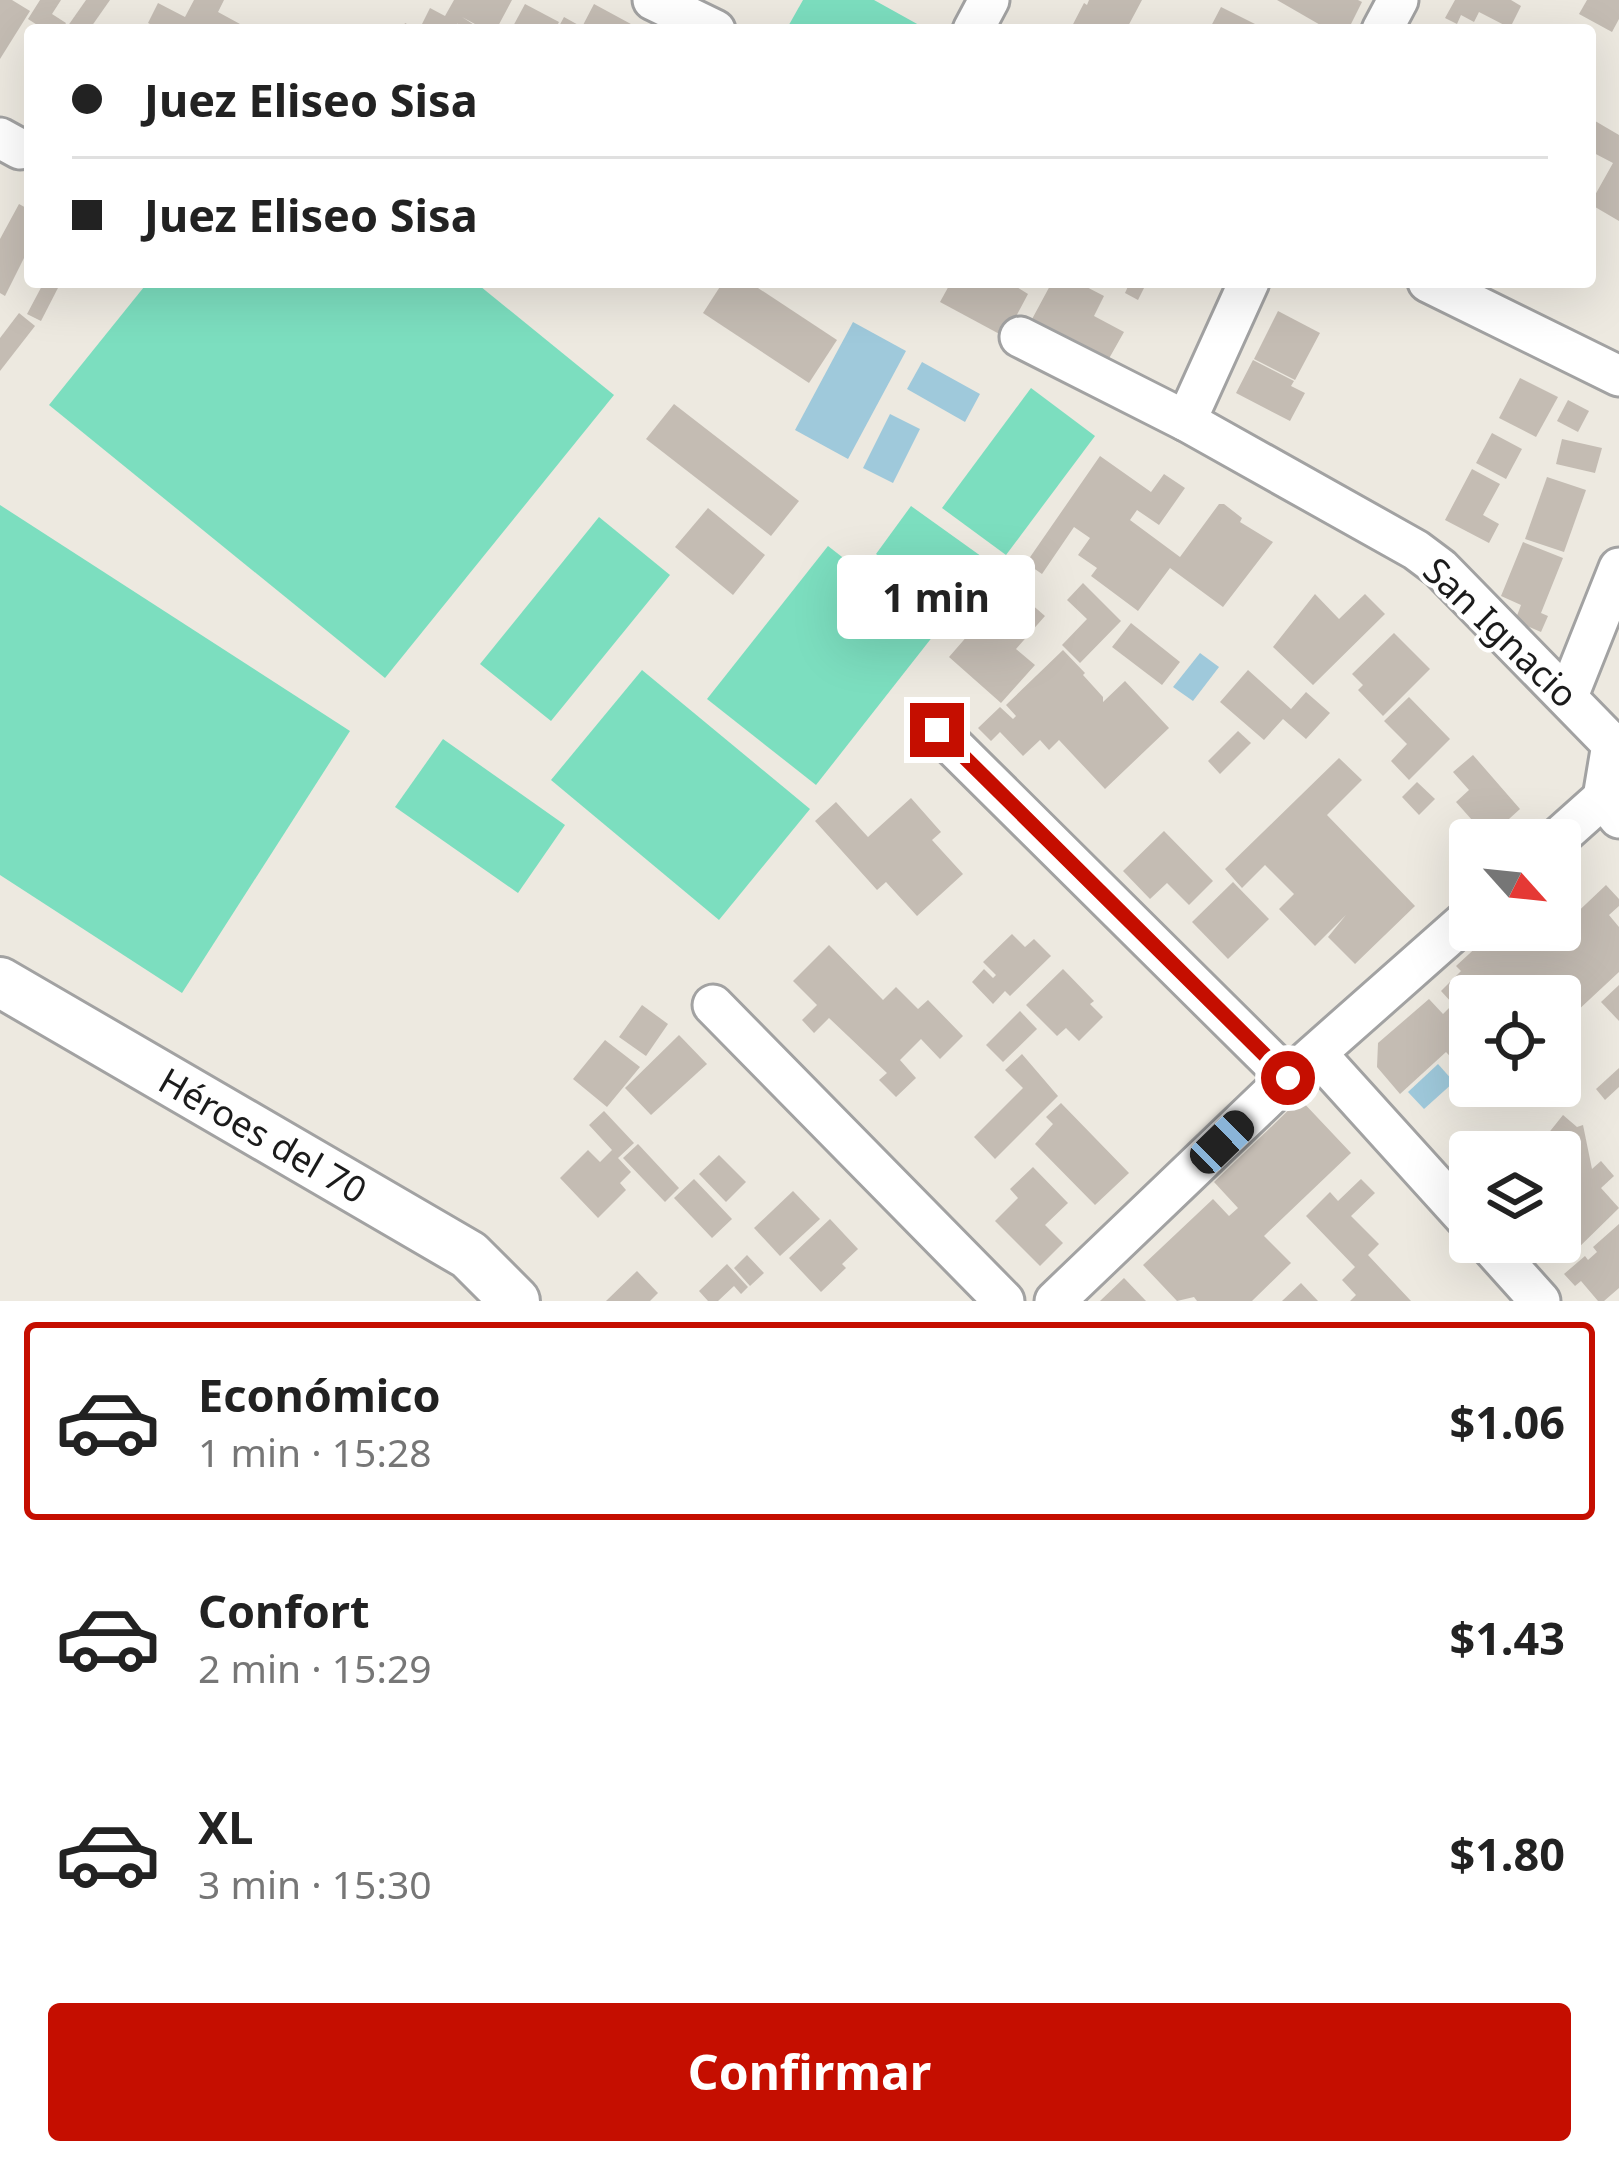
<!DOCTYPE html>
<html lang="es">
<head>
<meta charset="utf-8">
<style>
  body { margin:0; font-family:"Noto Sans",sans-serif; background:#f2f2f2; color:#222; height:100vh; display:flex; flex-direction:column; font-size:45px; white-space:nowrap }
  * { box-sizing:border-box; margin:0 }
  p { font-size:39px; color:#767676 }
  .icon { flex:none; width:66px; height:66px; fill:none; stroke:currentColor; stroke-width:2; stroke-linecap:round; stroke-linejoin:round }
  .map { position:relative; height:1301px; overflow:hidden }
  .side { display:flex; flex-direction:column; background:#fff; flex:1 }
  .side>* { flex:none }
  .hud { position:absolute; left:24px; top:24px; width:1572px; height:264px; border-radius:12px; box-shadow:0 12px 48px #0002; display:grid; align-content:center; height:264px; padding:0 48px; background:#fff }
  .needle { width:78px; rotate:117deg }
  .fabs { position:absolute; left:1449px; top:819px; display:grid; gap:24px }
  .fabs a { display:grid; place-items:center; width:132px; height:132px; border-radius:12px; background:#fff; box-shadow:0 12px 48px #0002; font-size:60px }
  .end { position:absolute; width:54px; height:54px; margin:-27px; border:15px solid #c50e00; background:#fff; box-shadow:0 0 0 6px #fff }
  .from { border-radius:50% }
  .bubble { position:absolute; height:84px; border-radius:12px; background:#fff; box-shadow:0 12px 48px #0002; font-size:39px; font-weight:700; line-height:84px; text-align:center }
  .car { position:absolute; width:36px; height:72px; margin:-36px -18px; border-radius:15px; box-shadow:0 0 9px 3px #0007; background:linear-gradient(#222 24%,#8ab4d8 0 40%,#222 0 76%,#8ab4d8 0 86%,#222 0) }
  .hud b { display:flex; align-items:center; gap:42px; height:114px; font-size:45px }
  .hud b+b { border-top:3px solid #e0e0e0 }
  .hud i { width:30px; height:30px; background:#222 }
  ul { padding:21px 0 0; list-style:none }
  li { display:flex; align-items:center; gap:36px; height:198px; margin:0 24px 18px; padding:0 24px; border:6px solid transparent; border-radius:12px }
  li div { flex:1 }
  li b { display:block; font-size:45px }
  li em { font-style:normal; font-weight:700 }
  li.active { border-color:#c50e00 }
  li>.icon { width:108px; height:108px; stroke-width:1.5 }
  .primary-button { display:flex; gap:24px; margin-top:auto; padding:24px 48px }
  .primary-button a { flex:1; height:138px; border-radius:12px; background:#c50e00; color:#fff; font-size:48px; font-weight:700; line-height:138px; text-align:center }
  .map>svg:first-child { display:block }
  .pitch { fill:#7cdebf }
  .water { fill:#9fc9db }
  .building { fill:#c4bcb3 }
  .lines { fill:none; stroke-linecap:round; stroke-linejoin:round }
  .minor-casing { stroke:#a2a2a2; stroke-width:45 }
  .tertiary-casing { stroke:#a2a2a2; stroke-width:54 }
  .minor { stroke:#fff; stroke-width:39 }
  .tertiary { stroke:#fff; stroke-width:48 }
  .route { stroke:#c50e00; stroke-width:15 }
  .labels { text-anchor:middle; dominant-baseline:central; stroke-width:9; stroke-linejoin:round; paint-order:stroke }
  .street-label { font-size:36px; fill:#1b1b1b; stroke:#fff }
</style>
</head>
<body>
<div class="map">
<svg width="1619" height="1301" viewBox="0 0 1619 1301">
  <rect width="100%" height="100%" fill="#ede9e0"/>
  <g class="pitch">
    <polygon points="803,0 874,0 928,30 786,30"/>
    <polygon points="148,282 475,282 614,395 385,678 49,405"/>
    <polygon points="1031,388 1095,436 1006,555 942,508"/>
    <polygon points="0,505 350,731 182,993 0,875"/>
    <polygon points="911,506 992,564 958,613 876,554"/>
    <polygon points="599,517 670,575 551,721 480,664"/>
    <polygon points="828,546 937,631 816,785 707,699"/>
    <polygon points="642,670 810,809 719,920 551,780"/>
    <polygon points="443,739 565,825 518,893 395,807"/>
  </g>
  <g class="water">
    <polygon points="853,322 906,351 848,459 795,430"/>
    <polygon points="922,362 980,394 965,422 907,389"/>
    <polygon points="890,414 920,429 893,483 863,468"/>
    <polygon points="1200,653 1219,667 1193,701 1173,687"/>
    <polygon points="1438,1064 1454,1082 1424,1109 1408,1092"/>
  </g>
  <g class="building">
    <polygon points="0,0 12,0 30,11 0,59"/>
    <polygon points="40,0 61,0 52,14 66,23 62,30 45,30 28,19"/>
    <polygon points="86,0 110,0 89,30 65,30"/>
    <polygon points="194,0 224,0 218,12 251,30 162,30 148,23 158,3 185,17"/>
    <polygon points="454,0 512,0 496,30 486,30 462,17 482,30 457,30 458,23 454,30 402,30 405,23 419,30 430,8 445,16"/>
    <polygon points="1089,0 1142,0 1126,30 1070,30 1084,3 1087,5"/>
    <polygon points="1277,0 1358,0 1362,2 1348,30 1329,30"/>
    <polygon points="1455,0 1511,0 1521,6 1510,28 1479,12 1474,22 1461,15 1457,24 1445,18"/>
    <polygon points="1587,0 1619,0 1619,19 1612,32 1579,14"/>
    <polygon points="525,4 559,22 555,30 511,30"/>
    <polygon points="594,4 642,30 557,30 564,17 582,27"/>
    <polygon points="1221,7 1257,25 1255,30 1209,30"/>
    <polygon points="1590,118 1619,135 1619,221 1590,204 1613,163 1590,151"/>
    <polygon points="19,204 30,210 30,259 25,256 5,296 0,293 0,239"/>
    <polygon points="44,282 60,284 41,321 27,314"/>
    <polygon points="723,282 749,282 837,340 809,383 703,313"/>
    <polygon points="951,282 1009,282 1028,294 1005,337 940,302"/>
    <polygon points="1052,282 1077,282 1104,296 1094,316 1124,332 1107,362 1031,321"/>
    <polygon points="1130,282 1147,282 1138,300 1125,293"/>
    <polygon points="1278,311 1320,333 1295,380 1254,359"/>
    <polygon points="19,313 35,326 0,371 0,338"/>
    <polygon points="1253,360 1294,381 1291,386 1305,393 1290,421 1236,393"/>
    <polygon points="1520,378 1558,397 1536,437 1499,418"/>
    <polygon points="1568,400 1589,411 1578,432 1557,421"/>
    <polygon points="674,404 799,501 771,536 646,439"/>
    <polygon points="1492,433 1522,449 1506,479 1476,463"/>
    <polygon points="1562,439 1602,448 1595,473 1556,464"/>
    <polygon points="1100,456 1151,492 1164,474 1185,488 1159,525 1137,510 1130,520 1180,557 1219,504 1224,504 1242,518 1240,522 1273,542 1223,607 1170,568 1138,611 1091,576 1097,568 1078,555 1090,538 1074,527 1042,574 1026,563"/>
    <polygon points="1472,469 1500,484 1483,515 1499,524 1489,543 1445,520"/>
    <polygon points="1547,477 1586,490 1564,552 1525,539"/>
    <polygon points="708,508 765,555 733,595 675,547"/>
    <polygon points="1523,542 1563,558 1541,613 1548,616 1541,632 1515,621 1521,605 1501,596"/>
    <polygon points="1005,581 1045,616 1016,649 1035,665 1001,703 949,657 982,619 977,614"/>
    <polygon points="1083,583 1121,621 1080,663 1062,645 1087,619 1067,600"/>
    <polygon points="1315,594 1339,619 1365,594 1385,614 1313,685 1273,647"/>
    <polygon points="1131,623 1180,662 1162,685 1112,647"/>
    <polygon points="1394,633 1430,669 1383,716 1358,690 1363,685 1352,674"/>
    <polygon points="1063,650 1085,673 1083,675 1103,697 1103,702 1125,681 1169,728 1105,789 1059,740 1049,750 1040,740 1023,756 1000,732 991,741 978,728 1000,707 1013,719 1016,716 1006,705"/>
    <polygon points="1248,670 1291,709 1306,692 1330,713 1306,739 1283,719 1264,740 1220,702"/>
    <polygon points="1409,697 1450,739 1409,780 1391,761 1407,744 1384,721"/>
    <polygon points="1238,731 1251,743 1220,774 1208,761"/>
    <polygon points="1473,755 1520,809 1488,838 1456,802 1469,790 1453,772"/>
    <polygon points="1339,758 1362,780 1327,815 1415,906 1355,964 1328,937 1346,915 1315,946 1279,909 1294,894 1265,865 1242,888 1225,869"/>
    <polygon points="1417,782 1435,799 1419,815 1402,797"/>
    <polygon points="911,798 941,832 932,840 963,874 917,916 886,882 877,890 815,821 836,802 868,837"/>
    <polygon points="1164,831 1213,881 1189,905 1167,883 1150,899 1123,871"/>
    <polygon points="1233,882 1269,919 1228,959 1192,922"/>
    <polygon points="1606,885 1619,899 1619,906 1609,915 1619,927 1619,972 1560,1027 1560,996 1470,996 1470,1062 1462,1069 1446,1052 1400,1094 1377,1067 1378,1043 1429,999 1443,1014 1453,1004 1441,991 1461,971 1456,966 1495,930 1560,930 1560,899 1571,911 1564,917 1568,921"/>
    <polygon points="1012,934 1025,947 1034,939 1051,956 1010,996 1005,991 993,1004 972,982 984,969 993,978 996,975 983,962"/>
    <polygon points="829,945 883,1000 896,987 918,1009 928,1000 963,1036 940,1059 921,1039 900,1060 916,1078 896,1097 879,1080 887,1073 829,1018 814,1033 802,1020 817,1005 793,981"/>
    <polygon points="1063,969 1094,1001 1090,1004 1103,1017 1079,1041 1066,1028 1057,1036 1026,1005"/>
    <polygon points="1619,985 1619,1021 1601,1002"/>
    <polygon points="642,1005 668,1024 646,1056 619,1037"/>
    <polygon points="1020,1011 1037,1029 1003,1062 986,1045"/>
    <polygon points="679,1035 707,1064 651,1115 625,1088"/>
    <polygon points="605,1040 640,1067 607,1107 573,1079"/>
    <polygon points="1022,1054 1058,1096 995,1159 974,1137 1023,1088 1005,1070"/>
    <polygon points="1619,1068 1619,1087 1605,1100 1596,1089"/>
    <polygon points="1300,1099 1351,1153 1264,1236 1291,1263 1252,1301 1197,1301 1194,1297 1177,1301 1143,1265 1213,1199 1229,1216 1238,1208 1214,1182"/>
    <polygon points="1061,1103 1129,1173 1095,1205 1035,1144 1053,1124 1046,1117"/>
    <polygon points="604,1111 634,1143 618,1158 631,1172 620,1183 626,1190 598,1218 560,1178 588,1150 600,1162 612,1150 589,1125"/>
    <polygon points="1563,1115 1577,1127 1583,1125 1592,1169 1601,1161 1614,1176 1601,1188 1619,1208 1571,1255 1560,1243 1560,1152 1524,1152 1547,1135"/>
    <polygon points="638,1144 679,1188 665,1202 623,1158"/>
    <polygon points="719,1155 746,1182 726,1202 699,1174"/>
    <polygon points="1033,1167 1068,1203 1045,1225 1063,1243 1040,1266 995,1221 1018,1198 1010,1189"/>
    <polygon points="694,1179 732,1219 712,1238 674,1198"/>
    <polygon points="1361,1179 1375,1193 1351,1216 1379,1244 1368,1255 1411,1301 1350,1301 1356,1295 1342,1280 1355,1267 1306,1216 1330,1192 1338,1201"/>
    <polygon points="793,1191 820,1219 780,1256 754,1228"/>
    <polygon points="830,1219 858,1249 842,1264 846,1268 821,1292 789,1258"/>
    <polygon points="1619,1224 1619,1288 1604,1301 1598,1301 1581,1281 1575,1286 1564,1274 1585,1256 1588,1260 1597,1252 1593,1247"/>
    <polygon points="747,1255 764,1273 750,1286 734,1268"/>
    <polygon points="727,1264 748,1287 741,1294 734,1286 718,1301 708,1301 699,1291"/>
    <polygon points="637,1271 658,1293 650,1301 606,1301"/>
    <polygon points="1124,1278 1146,1301 1100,1301"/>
    <polygon points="1301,1283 1318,1301 1282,1301"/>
  </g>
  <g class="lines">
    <g class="minor-casing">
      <g id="minor">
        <polyline points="653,0 715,30"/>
        <polyline points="973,30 989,0"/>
        <polyline points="1382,30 1398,0"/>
        <polyline points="0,138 20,149"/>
        <polyline points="1428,282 1619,376"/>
        <polyline points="1020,337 1186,421 1416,550 1440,568 1612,744 1603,798 1619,818"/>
        <polyline points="1186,421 1249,282"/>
        <polyline points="1568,696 1619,568"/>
        <polyline points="937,730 1288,1078"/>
        <polyline points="1556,840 1603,798"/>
        <polyline points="713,1005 1004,1301"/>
        <polyline points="1317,1054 1470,1223"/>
        <polyline points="1487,1242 1540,1301"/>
        <polyline points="1055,1301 1288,1078 1470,917"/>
      </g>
    </g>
    <g class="tertiary-casing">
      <polyline id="tertiary" points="0,982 469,1255 515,1301"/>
    </g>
    <use href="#minor" class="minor"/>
    <use href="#tertiary" class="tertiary"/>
  </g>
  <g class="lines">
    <polyline class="route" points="937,730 1288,1078"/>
  </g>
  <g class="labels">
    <g class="street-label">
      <text transform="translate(1501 632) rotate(44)">San Ignacio</text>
      <text transform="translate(263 1135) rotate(30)">Héroes del 70</text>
    </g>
  </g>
</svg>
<div class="fabs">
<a><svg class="needle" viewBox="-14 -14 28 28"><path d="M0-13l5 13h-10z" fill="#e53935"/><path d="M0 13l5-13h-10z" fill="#767676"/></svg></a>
<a><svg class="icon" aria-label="locate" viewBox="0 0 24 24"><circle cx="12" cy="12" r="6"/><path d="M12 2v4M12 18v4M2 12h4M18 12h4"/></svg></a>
<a><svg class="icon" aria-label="layers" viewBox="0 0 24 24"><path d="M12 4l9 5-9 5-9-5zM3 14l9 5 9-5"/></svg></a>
</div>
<i class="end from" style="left:1288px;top:1078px"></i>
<i class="end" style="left:937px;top:730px"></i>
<div class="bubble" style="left:837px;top:555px;width:198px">1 min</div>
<i class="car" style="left:1222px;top:1142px;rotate:46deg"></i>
<div class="hud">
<b><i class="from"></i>Juez Eliseo Sisa</b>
<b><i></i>Juez Eliseo Sisa</b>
</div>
</div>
<section class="side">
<ul>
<li class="active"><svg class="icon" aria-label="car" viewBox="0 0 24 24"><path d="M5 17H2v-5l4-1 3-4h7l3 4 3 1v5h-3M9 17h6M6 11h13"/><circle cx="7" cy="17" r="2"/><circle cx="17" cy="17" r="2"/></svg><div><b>Económico</b><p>1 min · 15:28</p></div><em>$1.06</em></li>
<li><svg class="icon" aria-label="car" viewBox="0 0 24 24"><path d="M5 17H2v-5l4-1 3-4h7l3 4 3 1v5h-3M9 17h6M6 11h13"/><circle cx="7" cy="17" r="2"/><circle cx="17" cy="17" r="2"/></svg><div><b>Confort</b><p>2 min · 15:29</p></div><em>$1.43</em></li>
<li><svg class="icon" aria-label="car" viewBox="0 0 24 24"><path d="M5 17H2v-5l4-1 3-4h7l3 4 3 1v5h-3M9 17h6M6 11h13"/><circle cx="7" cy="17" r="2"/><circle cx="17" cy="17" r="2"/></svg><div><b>XL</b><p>3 min · 15:30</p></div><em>$1.80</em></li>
</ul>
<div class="primary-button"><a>Confirmar</a></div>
</section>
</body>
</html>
